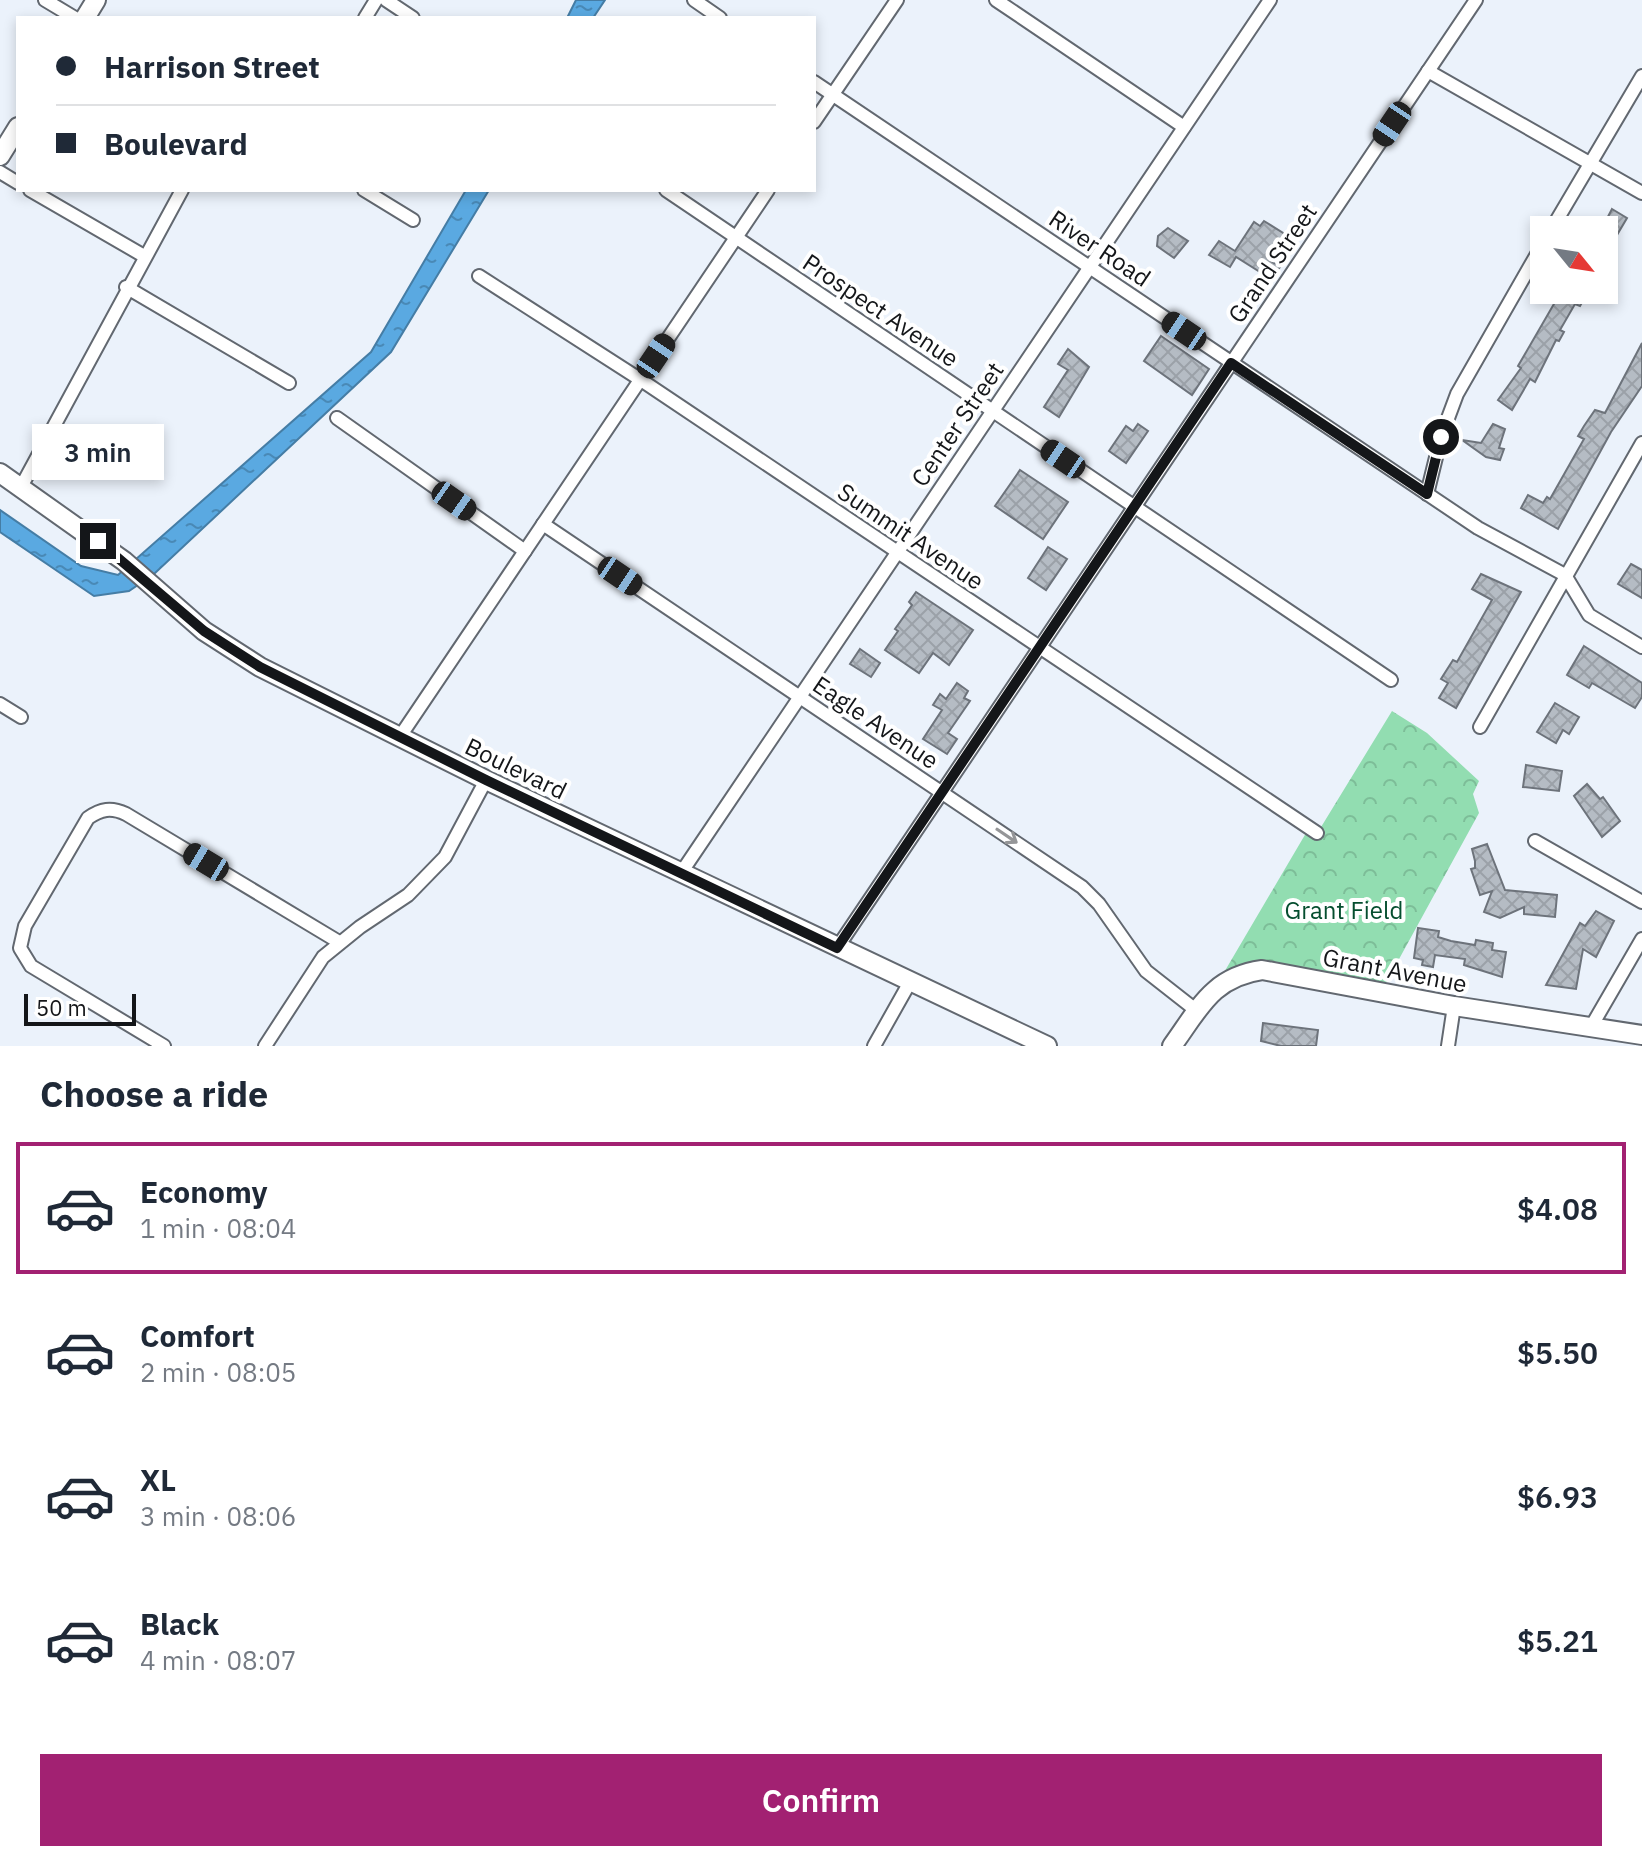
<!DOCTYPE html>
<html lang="en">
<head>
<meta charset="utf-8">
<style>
  body { margin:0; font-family:"IBM Plex Sans",sans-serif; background:#f6f6f7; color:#1f2937; height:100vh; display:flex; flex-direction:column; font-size:30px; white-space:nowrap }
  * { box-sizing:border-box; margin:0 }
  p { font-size:26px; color:#747a83 }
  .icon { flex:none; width:44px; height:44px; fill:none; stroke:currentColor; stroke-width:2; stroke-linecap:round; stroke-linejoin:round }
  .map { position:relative; height:1046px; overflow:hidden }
  .side { display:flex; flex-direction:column; background:#fff; flex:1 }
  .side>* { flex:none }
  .hud { position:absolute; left:16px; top:16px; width:800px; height:176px; border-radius:0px; box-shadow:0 4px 12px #0003; display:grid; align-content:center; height:176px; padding:0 40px; background:#fff }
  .needle { width:52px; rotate:120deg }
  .controls { position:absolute; left:1530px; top:216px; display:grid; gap:16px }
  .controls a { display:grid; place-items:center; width:88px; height:88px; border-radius:0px; background:#fff; box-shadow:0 4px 12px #0003; font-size:40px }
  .scale { position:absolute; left:24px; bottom:20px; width:112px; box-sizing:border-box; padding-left:8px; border:4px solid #141619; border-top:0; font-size:22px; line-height:28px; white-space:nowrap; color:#141619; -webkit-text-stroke:6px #fff; paint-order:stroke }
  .end { position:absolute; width:36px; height:36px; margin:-18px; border:10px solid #141619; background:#fff; box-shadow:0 0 0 4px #fff }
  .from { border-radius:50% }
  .bubble { position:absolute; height:56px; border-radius:0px; background:#fff; box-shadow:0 4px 12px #0003; font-size:26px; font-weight:600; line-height:56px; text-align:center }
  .car { position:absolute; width:24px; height:48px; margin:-24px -12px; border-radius:10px; box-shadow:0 0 6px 2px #0007; background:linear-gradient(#222 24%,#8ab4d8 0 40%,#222 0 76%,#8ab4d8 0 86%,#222 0) }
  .hud b { display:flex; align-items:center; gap:28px; height:76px; font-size:30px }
  .hud b+b { border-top:2px solid #e0e1e3 }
  .hud i { width:20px; height:20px; background:#1f2937 }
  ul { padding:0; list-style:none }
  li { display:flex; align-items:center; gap:24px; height:132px; margin:0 16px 12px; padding:0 24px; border:4px solid transparent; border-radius:0px }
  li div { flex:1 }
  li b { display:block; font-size:30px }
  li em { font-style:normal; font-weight:600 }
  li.on { border-color:#a22172 }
  li>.icon { width:72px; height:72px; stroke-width:1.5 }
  h2 { padding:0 40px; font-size:36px; line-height:96px }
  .button { display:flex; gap:16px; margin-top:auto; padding:16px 40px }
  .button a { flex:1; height:92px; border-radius:0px; background:#a22172; color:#fff; font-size:32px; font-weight:600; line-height:92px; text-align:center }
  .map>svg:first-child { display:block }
  .forest { fill:url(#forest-crowns) }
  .water { fill:url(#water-ripples); stroke:#457da5; stroke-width:2 }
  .building { fill:url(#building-cross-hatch); stroke:#6d737b; stroke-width:2 }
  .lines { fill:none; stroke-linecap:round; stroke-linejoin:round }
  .street-casing { stroke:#626870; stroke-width:16 }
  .secondary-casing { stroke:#626870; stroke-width:22 }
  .street { stroke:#fff; stroke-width:12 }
  .secondary { stroke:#fff; stroke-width:18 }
  .oneway { stroke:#959698 }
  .route { stroke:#141619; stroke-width:10 }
  .labels { text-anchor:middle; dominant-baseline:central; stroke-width:8; stroke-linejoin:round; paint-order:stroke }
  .street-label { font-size:24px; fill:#141619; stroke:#fff }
  .park-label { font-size:24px; fill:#054e2f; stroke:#fff }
</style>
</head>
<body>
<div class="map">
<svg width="1642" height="1046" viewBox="0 0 1642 1046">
  <defs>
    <pattern id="forest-crowns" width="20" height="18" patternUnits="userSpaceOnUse" patternTransform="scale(2)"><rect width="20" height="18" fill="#92ddb1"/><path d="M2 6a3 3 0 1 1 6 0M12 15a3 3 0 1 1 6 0" fill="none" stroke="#7dbd98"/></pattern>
    <pattern id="water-ripples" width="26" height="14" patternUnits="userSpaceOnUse" patternTransform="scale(2)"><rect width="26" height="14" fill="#5aa9e1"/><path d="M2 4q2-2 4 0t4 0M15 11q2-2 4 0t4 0" fill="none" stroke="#4989b6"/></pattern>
    <pattern id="building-cross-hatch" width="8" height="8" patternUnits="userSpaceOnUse" patternTransform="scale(2)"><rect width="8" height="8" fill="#b5bcc4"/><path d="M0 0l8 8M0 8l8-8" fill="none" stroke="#9ba1a8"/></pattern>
  </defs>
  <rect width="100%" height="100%" fill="#ebf2fb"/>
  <polygon class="forest" points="1392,711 1427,733 1479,781 1473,794 1479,813 1381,992 1279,972 1216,986 1309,828 1318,832"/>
  <g class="water">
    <polygon points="576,0 605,0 593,18 567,18"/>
    <polygon points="466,190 489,190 391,352 154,574 129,591 94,596 0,532 0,510 81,566 118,575 371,352"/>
  </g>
  <g class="building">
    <polygon points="1612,209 1627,218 1604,257 1604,230 1601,230"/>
    <polygon points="1264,221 1288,236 1271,261 1280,267 1271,279 1236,257 1230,267 1209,255 1219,241 1235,251 1254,222 1260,226"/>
    <polygon points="1168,228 1188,241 1174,258 1157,246 1158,236"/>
    <polygon points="1562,290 1589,290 1580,306 1575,304 1560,330 1564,332 1559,341 1556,340 1535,382 1530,379 1512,410 1498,400 1521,368 1518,366"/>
    <polygon points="1161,336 1209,369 1192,395 1144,361"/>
    <polygon points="1642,343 1642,386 1611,432 1558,529 1521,508 1528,495 1543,503 1547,497 1550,499 1584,439 1578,436 1584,426 1595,410 1605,413"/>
    <polygon points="1068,349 1089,367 1059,417 1044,407 1068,370 1058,364"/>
    <polygon points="1138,424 1148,431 1126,463 1109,451 1126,426 1133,431"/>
    <polygon points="1493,424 1505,429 1499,448 1504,449 1500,460 1486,457 1462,440 1481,443"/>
    <polygon points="1020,470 1068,502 1043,539 995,506"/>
    <polygon points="1048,547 1067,559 1046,590 1028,578"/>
    <polygon points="1631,564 1642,570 1642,598 1618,584"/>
    <polygon points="1481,574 1521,592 1456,708 1439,698 1448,683 1441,679 1453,660 1457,662 1492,600 1472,589"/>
    <polygon points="916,592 973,630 949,665 933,653 919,673 885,650 898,631 895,629 912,605 909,602"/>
    <polygon points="1584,646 1642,683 1642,697 1635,708 1592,683 1589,688 1567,675"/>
    <polygon points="860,649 880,663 871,677 850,664"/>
    <polygon points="957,683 968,691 964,698 970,701 948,733 957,739 947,754 923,739 942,710 933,705 940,694 946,699"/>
    <polygon points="1555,703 1579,717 1569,734 1563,730 1556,743 1537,732"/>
    <polygon points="1526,765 1562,771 1559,791 1523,787"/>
    <polygon points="1587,784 1600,799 1603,797 1620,821 1602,837 1574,796"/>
    <polygon points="1487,844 1505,890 1557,895 1555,917 1524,914 1524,907 1500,918 1484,912 1492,891 1480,895 1471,869 1475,868 1475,861 1472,849"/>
    <polygon points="1596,911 1614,921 1596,957 1583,949 1576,989 1546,985 1580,923 1585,926"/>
    <polygon points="1418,928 1439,931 1438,937 1451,941 1475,945 1476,940 1493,943 1492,950 1506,952 1502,977 1464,965 1465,959 1435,955 1433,967 1422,965 1423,960 1414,958"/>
    <polygon points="1263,1023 1318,1030 1316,1046 1281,1046 1261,1041"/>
  </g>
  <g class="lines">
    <g class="street-casing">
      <g id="street">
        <polyline points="45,0 75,18"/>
        <polyline points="386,0 413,18"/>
        <polyline points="694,0 720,18"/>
        <polyline points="996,0 1184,127"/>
        <polyline points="365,18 376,0"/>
        <polyline points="1428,71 1642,193"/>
        <polyline points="814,82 1478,528 1565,575 1589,615 1642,647"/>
        <polyline points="814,122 897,0"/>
        <polyline points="0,172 18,183"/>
        <polyline points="30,190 144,256"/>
        <polyline points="364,190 413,220"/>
        <polyline points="666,190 1391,680"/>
        <polyline points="1551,230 1642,76"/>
        <polyline points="479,276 641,380 1317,833"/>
        <polyline points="126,287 289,383"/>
        <polyline points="337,418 525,551"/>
        <polyline points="21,487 182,190"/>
        <polyline points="1427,494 1441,437 1457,394 1544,242"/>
        <polyline points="543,524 1082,887 1099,904 1146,971 1197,1011"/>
        <polyline points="0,704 21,717"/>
        <polyline points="1480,727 1642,443"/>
        <polyline points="399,738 768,190"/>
        <polyline points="1535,841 1642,902"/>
        <polyline points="681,873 1270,0"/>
        <polyline points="837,948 1476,0"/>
        <polyline points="1591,1027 1642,939"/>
        <path d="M 164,1046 L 31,966 L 20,948 L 25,926 L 88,818 C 101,809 111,807 126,814 L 339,942"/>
        <polyline points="265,1046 323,957 360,927 408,895 445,857 486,780"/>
        <polyline points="874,1046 910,982"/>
        <polyline points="1448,1046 1454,1006"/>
      </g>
    </g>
    <g class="secondary-casing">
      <g id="secondary">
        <polyline points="85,18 96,0"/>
        <polyline points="0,156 18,127"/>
        <polyline points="0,473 124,561 204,631 260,667 486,780 1047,1046"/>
        <path d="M 1172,1046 C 1199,1009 1212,977 1262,970 L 1454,1006 L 1642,1035"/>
      </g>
    </g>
    <use href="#street" class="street"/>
    <use href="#secondary" class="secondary"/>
  </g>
  <defs><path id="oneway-shaft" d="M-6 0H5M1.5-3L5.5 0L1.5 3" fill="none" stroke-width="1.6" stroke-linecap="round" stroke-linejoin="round" transform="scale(2)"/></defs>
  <use class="oneway" href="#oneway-shaft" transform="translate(1007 836) rotate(34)"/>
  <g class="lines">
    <polyline class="route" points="98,541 204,631 260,667 486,780 837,948 1231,363 1427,494 1441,437"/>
  </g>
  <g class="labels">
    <g class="street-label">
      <text transform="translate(1100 248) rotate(34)">River Road</text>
      <text transform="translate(1272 263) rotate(-56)">Grand Street</text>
      <text transform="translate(881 310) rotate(34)">Prospect Avenue</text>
      <text transform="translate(957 424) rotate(-56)">Center Street</text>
      <text transform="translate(911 536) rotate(34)">Summit Avenue</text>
      <text transform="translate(876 722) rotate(34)">Eagle Avenue</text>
      <text transform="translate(516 768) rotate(26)">Boulevard</text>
      <text transform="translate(1395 970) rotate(11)">Grant Avenue</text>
    </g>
    <g class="park-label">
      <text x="1344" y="910">Grant Field</text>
    </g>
  </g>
</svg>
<div class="controls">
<a><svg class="needle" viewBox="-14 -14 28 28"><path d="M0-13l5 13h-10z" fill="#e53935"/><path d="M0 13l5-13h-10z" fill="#747a83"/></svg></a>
</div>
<div class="scale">50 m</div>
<i class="end from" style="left:1441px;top:437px"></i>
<i class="end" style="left:98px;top:541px"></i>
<div class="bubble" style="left:32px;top:424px;width:132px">3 min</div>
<i class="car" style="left:1392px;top:124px;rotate:214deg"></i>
<i class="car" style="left:1184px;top:331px;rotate:304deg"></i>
<i class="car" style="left:656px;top:356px;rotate:34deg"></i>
<i class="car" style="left:1063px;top:459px;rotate:304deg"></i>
<i class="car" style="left:454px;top:501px;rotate:125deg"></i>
<i class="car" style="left:620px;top:576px;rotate:124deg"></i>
<i class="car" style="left:206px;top:862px;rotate:301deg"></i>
<div class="hud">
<b><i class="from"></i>Harrison Street</b>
<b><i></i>Boulevard</b>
</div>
</div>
<section class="side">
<h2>Choose a ride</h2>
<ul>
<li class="on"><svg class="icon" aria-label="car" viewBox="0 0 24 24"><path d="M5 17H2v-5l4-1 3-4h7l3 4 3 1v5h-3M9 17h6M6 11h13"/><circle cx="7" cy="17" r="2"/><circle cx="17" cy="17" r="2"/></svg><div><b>Economy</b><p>1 min · 08:04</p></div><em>$4.08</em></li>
<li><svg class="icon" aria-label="car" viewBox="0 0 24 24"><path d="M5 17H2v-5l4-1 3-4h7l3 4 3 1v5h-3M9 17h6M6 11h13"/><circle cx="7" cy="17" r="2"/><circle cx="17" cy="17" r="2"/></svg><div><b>Comfort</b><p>2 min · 08:05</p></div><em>$5.50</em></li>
<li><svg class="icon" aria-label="car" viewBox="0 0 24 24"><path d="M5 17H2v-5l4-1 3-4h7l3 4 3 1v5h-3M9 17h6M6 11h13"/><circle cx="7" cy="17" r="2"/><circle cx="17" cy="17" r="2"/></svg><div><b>XL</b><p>3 min · 08:06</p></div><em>$6.93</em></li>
<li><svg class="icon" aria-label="car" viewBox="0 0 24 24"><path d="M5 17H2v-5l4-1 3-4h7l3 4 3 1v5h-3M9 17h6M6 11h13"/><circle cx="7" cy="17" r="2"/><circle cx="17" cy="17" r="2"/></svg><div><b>Black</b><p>4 min · 08:07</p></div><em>$5.21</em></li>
</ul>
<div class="button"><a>Confirm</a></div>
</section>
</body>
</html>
